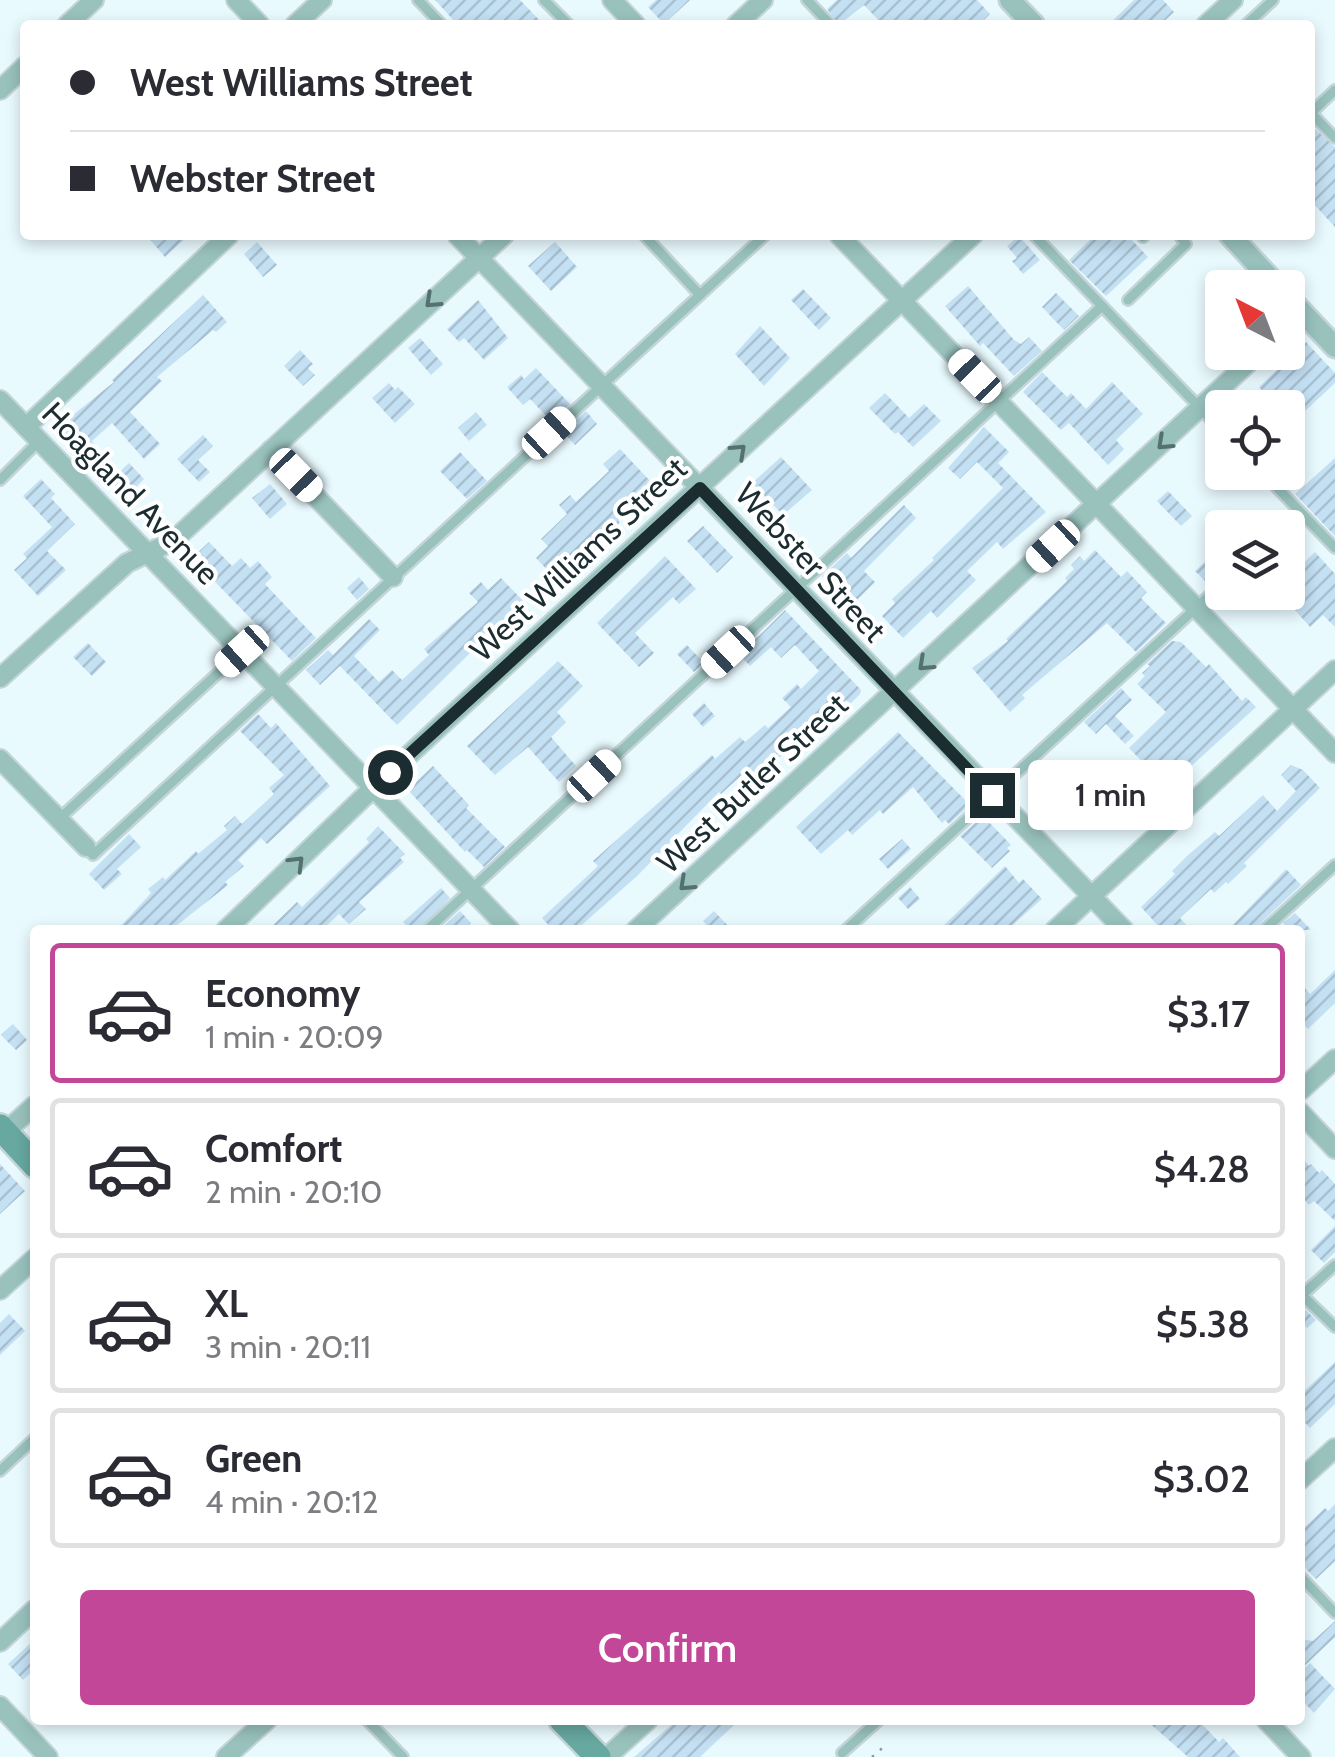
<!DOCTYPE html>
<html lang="en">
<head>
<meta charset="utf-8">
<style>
  body { margin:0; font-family:Cabin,sans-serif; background:#f2f2f3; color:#2b2b33; height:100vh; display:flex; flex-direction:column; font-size:38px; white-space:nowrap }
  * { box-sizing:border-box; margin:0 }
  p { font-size:32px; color:#7c7c81 }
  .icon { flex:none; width:55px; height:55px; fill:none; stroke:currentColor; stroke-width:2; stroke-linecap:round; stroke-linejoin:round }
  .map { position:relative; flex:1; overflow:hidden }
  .panel { position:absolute; left:30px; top:925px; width:1275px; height:800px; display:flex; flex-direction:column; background:#fff; border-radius:10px; box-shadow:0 5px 15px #0003 }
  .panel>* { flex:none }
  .hud { position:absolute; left:20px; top:20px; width:1295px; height:220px; border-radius:10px; box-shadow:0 5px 15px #0003; display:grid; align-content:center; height:220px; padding:0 50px; background:#fff }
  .needle { width:65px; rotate:318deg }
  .tools { position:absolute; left:1205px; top:270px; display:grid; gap:20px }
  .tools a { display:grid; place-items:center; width:100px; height:100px; border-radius:10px; background:#fff; box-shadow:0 5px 15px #0003; font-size:50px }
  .end { position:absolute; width:45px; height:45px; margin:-22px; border:12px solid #1c2d31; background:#fff; box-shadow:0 0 0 5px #fff }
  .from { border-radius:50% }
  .bubble { position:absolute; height:70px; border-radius:10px; background:#fff; box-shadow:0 5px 15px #0003; font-size:32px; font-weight:600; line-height:70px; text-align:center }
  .car { position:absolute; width:30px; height:60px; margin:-30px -15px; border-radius:12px; box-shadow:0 0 8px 2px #0007; background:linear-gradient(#fff 24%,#345 0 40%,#fff 0 76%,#345 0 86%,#fff 0) }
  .hud b { display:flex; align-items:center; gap:35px; height:95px; font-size:38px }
  .hud b+b { border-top:2px solid #e1e1e2 }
  .hud i { width:25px; height:25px; background:#2b2b33 }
  ul { padding:18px 0 0; list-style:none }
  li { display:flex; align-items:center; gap:30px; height:140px; margin:0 20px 15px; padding:0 30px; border:5px solid #e1e1e2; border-radius:10px }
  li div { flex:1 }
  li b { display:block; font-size:38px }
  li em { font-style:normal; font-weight:600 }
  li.selected { border-color:#c34798 }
  li>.icon { width:90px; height:90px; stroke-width:1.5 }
  .action { display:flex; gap:20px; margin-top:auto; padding:20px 50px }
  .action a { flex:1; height:115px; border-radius:10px; background:#c34798; color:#fff; font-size:40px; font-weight:600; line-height:115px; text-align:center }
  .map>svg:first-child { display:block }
  .building { fill:url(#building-hatch) }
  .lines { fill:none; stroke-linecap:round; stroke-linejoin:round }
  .service-casing { stroke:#c4d5d9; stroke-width:14 }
  .minor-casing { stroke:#c4d5d9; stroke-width:22 }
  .tertiary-casing { stroke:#c4d5d9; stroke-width:25 }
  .secondary-casing { stroke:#c4d5d9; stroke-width:30 }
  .path { stroke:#86979b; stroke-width:2.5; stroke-dasharray:2.5 8; stroke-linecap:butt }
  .service { stroke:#99c2bd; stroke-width:9 }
  .minor { stroke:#99c2bd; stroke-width:18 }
  .tertiary { stroke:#99c2bd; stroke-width:20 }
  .secondary { stroke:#67a8a1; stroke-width:25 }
  .oneway { stroke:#547070 }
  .route { stroke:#1c2d31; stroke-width:12 }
  .labels { text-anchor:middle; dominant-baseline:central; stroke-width:8; stroke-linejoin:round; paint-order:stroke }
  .street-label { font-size:32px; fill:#1c2d31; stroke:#fff }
</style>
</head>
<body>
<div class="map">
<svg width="1335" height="1757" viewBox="0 0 1335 1757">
  <defs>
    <pattern id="building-hatch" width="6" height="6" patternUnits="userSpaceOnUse" patternTransform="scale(2.5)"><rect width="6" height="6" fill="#c4e0f3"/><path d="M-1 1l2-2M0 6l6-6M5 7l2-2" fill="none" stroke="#a8c0d1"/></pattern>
  </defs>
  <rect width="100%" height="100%" fill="#e9fafe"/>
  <g class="building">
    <polygon points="435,0 520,0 544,25 458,25"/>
    <polygon points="656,0 690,0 664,24 648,7"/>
    <polygon points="837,0 977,0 990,14 979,25 883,25 864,5 839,25 827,9"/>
    <polygon points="1134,0 1163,0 1174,12 1160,25 1108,25"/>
    <polygon points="1310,124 1335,147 1335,227 1310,200"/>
    <polygon points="146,235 189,235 165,257"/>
    <polygon points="1095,235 1127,235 1148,257 1106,296 1069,260"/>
    <polygon points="1019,236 1040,260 1023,274 1012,261 1017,258 1007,246"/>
    <polygon points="257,242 277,265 263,277 244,254"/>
    <polygon points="555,242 577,267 551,291 528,266"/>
    <polygon points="968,286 1014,340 1021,344 1029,337 1042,351 1014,376 983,343 980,346 945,306"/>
    <polygon points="803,289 831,318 819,330 791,300"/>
    <polygon points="1056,293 1079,316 1064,330 1042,307"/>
    <polygon points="203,295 227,322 216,332 213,330 157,377 162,381 130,412 160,444 144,459 112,423 92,441 95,445 83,456 58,427 114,382 112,380"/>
    <polygon points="478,300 508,338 484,360 464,338 459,342 447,329"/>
    <polygon points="760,326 790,358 764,386 735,354"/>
    <polygon points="420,338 443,364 431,375 408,348"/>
    <polygon points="1306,342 1335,373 1335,383 1288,427 1288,408 1278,408 1259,387"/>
    <polygon points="300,350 313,364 308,368 315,375 303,386 284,366"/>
    <polygon points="536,368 570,404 551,421 530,399 523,405 507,387 521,375 524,379"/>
    <polygon points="1042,372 1067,397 1071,393 1086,409 1112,382 1143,414 1116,440 1124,449 1108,465 1069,423 1061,430 1023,392"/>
    <polygon points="389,383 395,390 398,387 415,404 395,423 372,398"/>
    <polygon points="885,393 909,418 924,404 941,421 913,447 898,432 895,434 869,408"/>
    <polygon points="586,411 597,424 575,445 563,432"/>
    <polygon points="476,412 487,425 469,441 458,428"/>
    <polygon points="984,427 1009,452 998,463 1046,512 1003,549 997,542 967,571 976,580 937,618 931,611 903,638 882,616 895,603 892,599 934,560 932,558 1003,488 977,462 960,479 948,468"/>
    <polygon points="203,435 213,446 198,460 210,472 199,482 177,459"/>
    <polygon points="620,449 651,482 628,504 632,508 618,520 620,523 568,568 565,565 553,576 536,558 548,546 541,539 567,514 559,505 570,495 576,502 609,471 603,464"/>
    <polygon points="460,452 487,481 467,499 440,471"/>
    <polygon points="781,457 812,490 783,515 752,483"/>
    <polygon points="1335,458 1335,536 1295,494"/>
    <polygon points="129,463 144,479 126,497 110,481"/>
    <polygon points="41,479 55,494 51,498 75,524 47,551 66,570 38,596 14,570 27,558 23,554 52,527 23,496"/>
    <polygon points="270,484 287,504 270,519 252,498"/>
    <polygon points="1168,491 1192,516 1181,526 1157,501"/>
    <polygon points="904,505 916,518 864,571 875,582 851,606 822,576 847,553 851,558"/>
    <polygon points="703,526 733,557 717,573 687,541"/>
    <polygon points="209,542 232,566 241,558 250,568 258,561 272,577 265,584 316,638 292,661 192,558"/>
    <polygon points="1095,550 1121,577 1127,571 1147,592 1141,598 1166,623 1136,652 1107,623 1022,695 1025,698 1010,712 972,668 1008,641 1006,639 1067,581 1065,578 1074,569 1071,565 1080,556 1084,561"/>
    <polygon points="1315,552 1335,574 1335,627 1323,615 1310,627 1279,592 1288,592 1288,578"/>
    <polygon points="665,556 696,589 679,604 673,597 635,633 654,653 639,667 597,623"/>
    <polygon points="1207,560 1222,576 1209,585 1195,571"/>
    <polygon points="359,577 369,589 357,600 347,588"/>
    <polygon points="501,578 525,603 512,616 515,619 477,652 474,649 397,725 340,666 320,685 306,670 328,650 333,655 369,619 380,630 354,656 379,682 392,670 402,680 429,655 424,649 478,602 469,593 481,582 488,590"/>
    <polygon points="785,610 861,690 860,694 850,704 846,700 832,713 830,710 753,783 744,773 721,794 719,792 636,877 576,930 553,930 542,918 598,866 593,861 712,755 715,759 740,737 745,742 765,725 768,728 791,707 782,698 797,684 801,689 819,671 795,645 781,658 771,647 750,666 740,655"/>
    <polygon points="1172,641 1181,642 1206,667 1209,664 1242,701 1246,697 1256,707 1176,780 1174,777 1165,785 1129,748 1166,712 1137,684 1145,676 1142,673 1150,666 1147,664"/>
    <polygon points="88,643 106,662 92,676 73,657"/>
    <polygon points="687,645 704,663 694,672 677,654"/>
    <polygon points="558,661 583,686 557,712 566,722 551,737 576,766 559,782 528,747 495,775 467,746"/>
    <polygon points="1121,688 1132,700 1115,716 1134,736 1125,744 1106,724 1096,734 1084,722"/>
    <polygon points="704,703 715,716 703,727 692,714"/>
    <polygon points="258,714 271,728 276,723 330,786 267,844 261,838 238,860 244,866 225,882 228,885 171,930 117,930 151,893 148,889 163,877 165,880 196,851 198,854 227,830 224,826 235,816 242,824 274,794 269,788 284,775 240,731"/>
    <polygon points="898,732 970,805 949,824 945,820 942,823 913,787 883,814 880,810 852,835 848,830 821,854 796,827"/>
    <polygon points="1291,765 1303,770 1320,788 1244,863 1247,866 1228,884 1226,882 1214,893 1211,889 1180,918 1191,930 1162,930 1141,907 1175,874 1172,871 1187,856 1215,832 1219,836 1263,795 1277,811 1296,791 1281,775"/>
    <polygon points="433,766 469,805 466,808 505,847 484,867 467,850 465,852 408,790"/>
    <polygon points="983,816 1011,845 1007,848 1010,851 992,868 960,836"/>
    <polygon points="378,826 405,854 400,858 404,862 359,902 366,909 349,924 339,914 322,930 268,930 297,902 302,907 369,842 366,839"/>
    <polygon points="129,834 141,847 117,869 122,874 104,890 89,874"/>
    <polygon points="902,839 911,849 888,869 879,859"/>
    <polygon points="1005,866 1019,883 1023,879 1042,899 1007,930 939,930"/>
    <polygon points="1286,869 1301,885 1253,930 1228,930"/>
    <polygon points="910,887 920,899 908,909 898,898"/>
    <polygon points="441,888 450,898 419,930 410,930 403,922"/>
    <polygon points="460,911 471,923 464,930 439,930"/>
    <polygon points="714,911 732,930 711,930 703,921"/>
    <polygon points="1295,913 1311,930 1290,930 1283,923"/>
    <polygon points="1335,970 1335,1003 1308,1029 1300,1021 1300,983 1310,994"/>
    <polygon points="13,1024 27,1040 16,1050 1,1035"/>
    <polygon points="1300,1155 1309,1166 1311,1164 1319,1173 1322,1170 1335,1184 1335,1221 1314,1201 1309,1205 1300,1195"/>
    <polygon points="0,1164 25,1191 0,1214"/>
    <polygon points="1335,1226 1335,1252 1324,1263 1311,1250"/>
    <polygon points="1300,1305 1316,1320 1307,1328 1300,1320"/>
    <polygon points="9,1314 25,1331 0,1355 0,1323"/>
    <polygon points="1335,1362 1335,1404 1310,1428 1300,1417 1300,1395"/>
    <polygon points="1335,1504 1335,1561 1316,1579 1300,1563 1300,1532 1325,1508 1328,1511"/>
    <polygon points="1335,1621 1335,1637 1300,1670 1300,1639 1313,1641"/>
    <polygon points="35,1639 35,1669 23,1680 8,1664"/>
    <polygon points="1310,1663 1335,1689 1314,1713 1300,1698 1300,1673"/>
    <polygon points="677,1720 739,1720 700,1757 634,1757"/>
    <polygon points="1146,1720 1198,1720 1219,1742 1223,1738 1240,1757 1188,1757"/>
  </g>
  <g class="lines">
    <g class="service-casing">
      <g id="service">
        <polyline points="418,0 442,25"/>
        <polyline points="544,0 569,25"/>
        <polyline points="807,0 831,25"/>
        <polyline points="1246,25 1273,0"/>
        <polyline points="1335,90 1311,113 1335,138"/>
        <polyline points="644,235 700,295"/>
        <polyline points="1034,235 1222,431"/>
        <polyline points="1143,237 1145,235"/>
        <polyline points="1128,300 1186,244 1179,235"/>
        <polyline points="1262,472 1335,548"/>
        <polyline points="0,480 39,441"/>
        <polyline points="1283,528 1300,512"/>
        <polyline points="59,819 241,652"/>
        <polyline points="86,847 93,855 765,235"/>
        <polyline points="427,930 1102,306"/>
        <polyline points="846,930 1222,584"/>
        <polyline points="1264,930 1335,865"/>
        <polyline points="1302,1295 1335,1327"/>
        <polyline points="1300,1297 1335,1265"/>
        <polyline points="0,1471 35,1438"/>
        <polyline points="1300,1576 1335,1613"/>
        <polyline points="367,1720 403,1757"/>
        <polyline points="842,1753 879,1720"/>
      </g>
    </g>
    <g class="minor-casing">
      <g id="minor">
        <polyline points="236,0 260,25"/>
        <polyline points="612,0 636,25"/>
        <polyline points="67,25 94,0"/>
        <polyline points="295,25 322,0"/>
        <polyline points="736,25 763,0"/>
        <polyline points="1206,25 1233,0"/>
        <polyline points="0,90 25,66"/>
        <polyline points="457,235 1124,930"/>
        <polyline points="839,235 1335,753"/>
        <polyline points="1288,327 1302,313"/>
        <polyline points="0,400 510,930"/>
        <polyline points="26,427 229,235"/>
        <polyline points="271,450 393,577"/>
        <polyline points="0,678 127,563 173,541 504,235"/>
        <polyline points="0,759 86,847"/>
        <polyline points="226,930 372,789 973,235"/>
        <polyline points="636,930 1260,352"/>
        <polyline points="1055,930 1335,670"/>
        <polyline points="1300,1091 1335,1059"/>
        <polyline points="1300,1112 1335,1149"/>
        <polyline points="5,1132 35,1105"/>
        <polyline points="0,1290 35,1258"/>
        <polyline points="1300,1480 1335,1448"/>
        <polyline points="0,1642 35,1609"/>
        <polyline points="0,1706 48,1757"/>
        <polyline points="1266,1720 1301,1757"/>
        <polyline points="226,1757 267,1720"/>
        <polyline points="607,1757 648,1720"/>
      </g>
    </g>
    <g class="tertiary-casing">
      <g id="tertiary">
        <polyline points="1010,0 1034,25"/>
        <polyline points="1230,235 1279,288"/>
        <polyline points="1288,297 1335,347"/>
      </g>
    </g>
    <g class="secondary-casing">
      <g id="secondary">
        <polyline points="0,1127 35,1165"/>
        <polyline points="562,1720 598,1757"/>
      </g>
    </g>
    <polyline class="path" points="872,1757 887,1744"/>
    <use href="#service" class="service"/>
    <use href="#minor" class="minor"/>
    <use href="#tertiary" class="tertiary"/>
    <use href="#secondary" class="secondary"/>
  </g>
  <defs><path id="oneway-chevron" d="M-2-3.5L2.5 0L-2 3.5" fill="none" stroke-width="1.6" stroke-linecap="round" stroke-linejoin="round" transform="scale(2.5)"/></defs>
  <g class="oneway">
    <use href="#oneway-chevron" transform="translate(432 301) rotate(137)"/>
    <use href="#oneway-chevron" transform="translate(1164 443) rotate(137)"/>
    <use href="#oneway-chevron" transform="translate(739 451) rotate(-43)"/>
    <use href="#oneway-chevron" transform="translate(925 664) rotate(137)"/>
    <use href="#oneway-chevron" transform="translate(297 863) rotate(-45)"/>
    <use href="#oneway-chevron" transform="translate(686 884) rotate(137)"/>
  </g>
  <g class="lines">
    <polyline class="route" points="390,772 700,488 992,795"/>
  </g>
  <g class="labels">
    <g class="street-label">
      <text transform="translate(131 493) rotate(46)">Hoagland Avenue</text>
      <text transform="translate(578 559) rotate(-43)">West Williams Street</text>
      <text transform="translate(811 562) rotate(47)">Webster Street</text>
      <text transform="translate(752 783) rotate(-43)">West Butler Street</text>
    </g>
  </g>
</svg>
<div class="tools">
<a><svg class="needle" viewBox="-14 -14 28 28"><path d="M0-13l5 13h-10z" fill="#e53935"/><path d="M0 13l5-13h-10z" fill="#7c7c81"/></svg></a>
<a><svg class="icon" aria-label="locate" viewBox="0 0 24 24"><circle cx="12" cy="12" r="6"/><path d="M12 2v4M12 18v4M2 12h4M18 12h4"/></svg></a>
<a><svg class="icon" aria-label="layers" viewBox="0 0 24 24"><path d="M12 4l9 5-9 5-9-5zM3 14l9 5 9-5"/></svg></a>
</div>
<i class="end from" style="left:390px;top:772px"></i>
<i class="end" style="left:992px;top:795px"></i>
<div class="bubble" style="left:1028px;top:760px;width:165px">1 min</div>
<i class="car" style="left:975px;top:376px;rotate:316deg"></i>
<i class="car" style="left:549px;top:433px;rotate:47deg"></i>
<i class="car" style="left:296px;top:475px;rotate:136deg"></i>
<i class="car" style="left:1053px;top:546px;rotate:227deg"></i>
<i class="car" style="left:242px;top:651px;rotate:228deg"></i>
<i class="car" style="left:728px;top:652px;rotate:227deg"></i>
<i class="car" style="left:594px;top:776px;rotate:47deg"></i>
<div class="hud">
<b><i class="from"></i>West Williams Street</b>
<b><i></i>Webster Street</b>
</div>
<section class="panel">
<ul>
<li class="selected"><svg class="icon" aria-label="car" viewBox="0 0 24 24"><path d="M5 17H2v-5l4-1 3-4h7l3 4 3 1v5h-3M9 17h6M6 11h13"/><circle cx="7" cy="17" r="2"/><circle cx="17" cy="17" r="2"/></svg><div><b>Economy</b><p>1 min · 20:09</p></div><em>$3.17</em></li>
<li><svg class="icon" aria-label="car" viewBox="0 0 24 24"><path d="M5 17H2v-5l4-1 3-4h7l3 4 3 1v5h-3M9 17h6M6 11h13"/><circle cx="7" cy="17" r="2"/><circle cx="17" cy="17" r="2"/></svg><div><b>Comfort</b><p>2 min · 20:10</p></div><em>$4.28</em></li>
<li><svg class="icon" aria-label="car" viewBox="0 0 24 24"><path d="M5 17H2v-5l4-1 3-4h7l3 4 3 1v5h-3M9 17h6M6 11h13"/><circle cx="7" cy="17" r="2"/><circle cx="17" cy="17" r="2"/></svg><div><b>XL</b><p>3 min · 20:11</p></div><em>$5.38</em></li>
<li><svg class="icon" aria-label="car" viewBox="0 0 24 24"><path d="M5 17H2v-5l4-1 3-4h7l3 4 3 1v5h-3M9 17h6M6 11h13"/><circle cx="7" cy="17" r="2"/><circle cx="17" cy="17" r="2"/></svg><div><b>Green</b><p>4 min · 20:12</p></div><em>$3.02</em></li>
</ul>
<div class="action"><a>Confirm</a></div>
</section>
</div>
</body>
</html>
